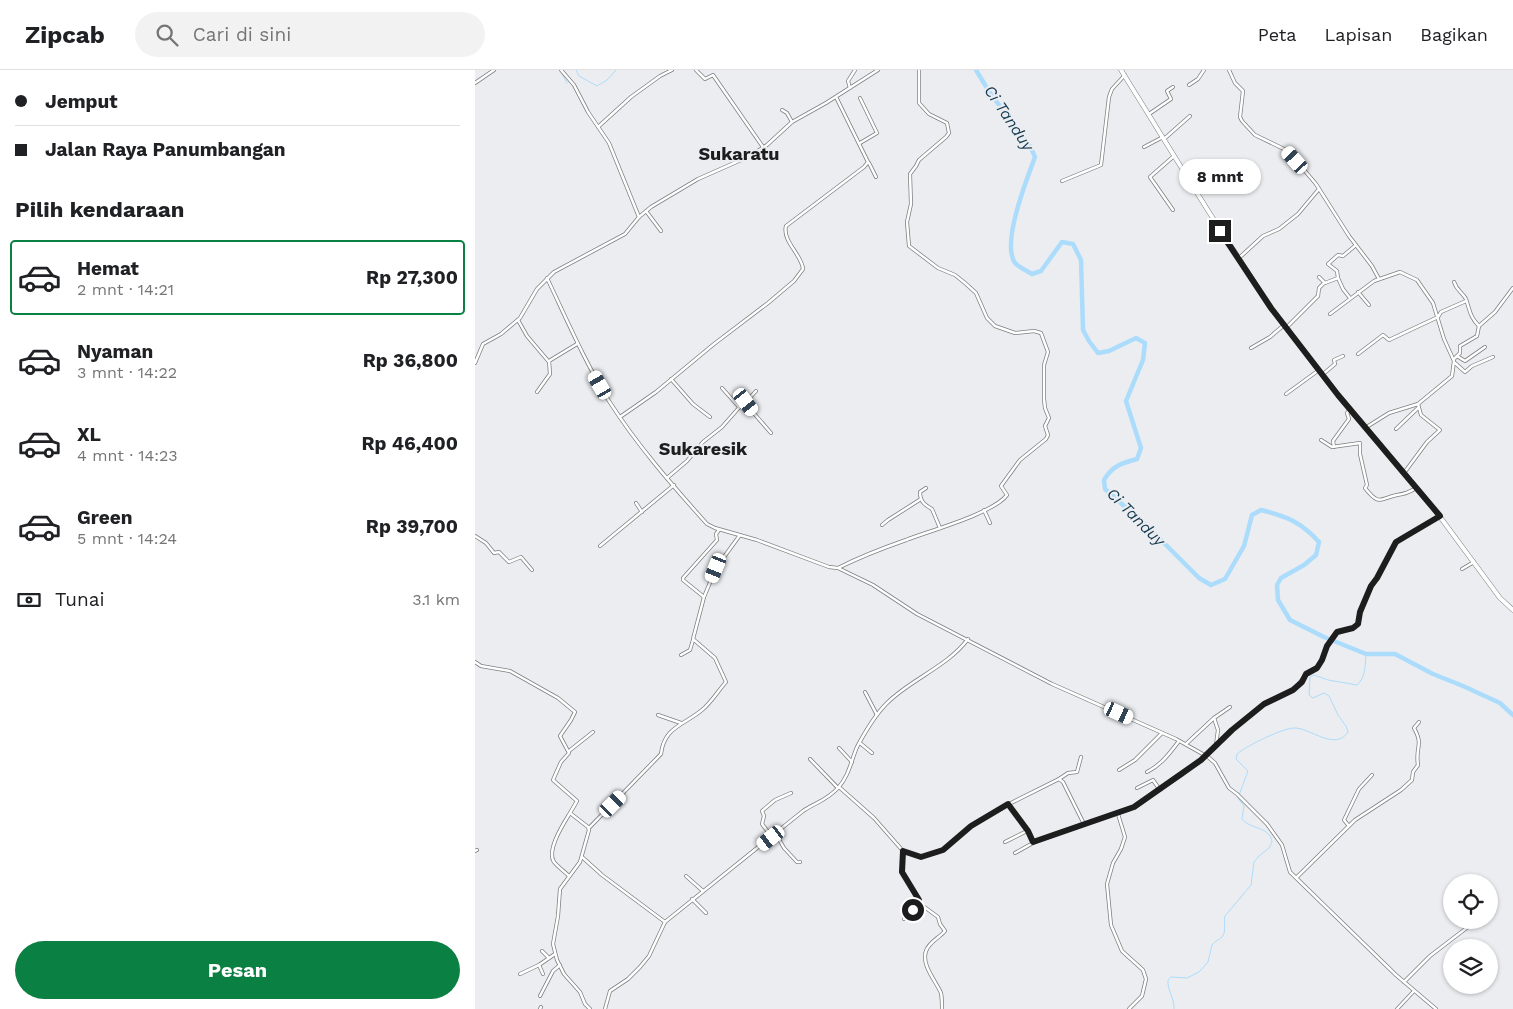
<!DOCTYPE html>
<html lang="id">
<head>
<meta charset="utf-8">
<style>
  body { margin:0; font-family:"Work Sans",sans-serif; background:#f2f2f2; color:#202124; height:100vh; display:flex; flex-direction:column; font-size:19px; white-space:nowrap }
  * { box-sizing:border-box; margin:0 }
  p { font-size:16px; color:#757577 }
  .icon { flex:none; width:28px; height:28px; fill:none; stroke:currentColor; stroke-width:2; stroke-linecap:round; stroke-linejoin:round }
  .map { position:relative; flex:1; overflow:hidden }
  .drawer { display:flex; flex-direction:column; background:#fff; width:475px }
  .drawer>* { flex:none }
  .hud { display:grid; align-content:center; height:110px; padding:0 15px; background:#fff }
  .buttons { position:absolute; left:968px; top:804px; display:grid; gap:10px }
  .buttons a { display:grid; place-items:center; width:55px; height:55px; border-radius:50%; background:#fff; box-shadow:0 1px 4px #0004; font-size:25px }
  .end { position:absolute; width:22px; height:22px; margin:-11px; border:6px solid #1d1d1e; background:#fff; box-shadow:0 0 0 2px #fff }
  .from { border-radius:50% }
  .bubble { position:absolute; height:35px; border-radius:18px; background:#fff; box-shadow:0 1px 4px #0004; font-size:16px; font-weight:700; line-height:35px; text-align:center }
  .car { position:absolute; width:15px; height:30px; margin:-15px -8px; border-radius:6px; box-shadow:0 0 4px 1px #0007; background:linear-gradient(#fff 24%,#345 0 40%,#fff 0 76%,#345 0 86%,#fff 0) }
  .hud b { display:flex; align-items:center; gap:18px; height:48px; font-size:19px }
  .hud b+b { border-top:1px solid #e0e0e0 }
  .hud i { width:12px; height:12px; background:#202124 }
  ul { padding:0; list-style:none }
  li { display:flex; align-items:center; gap:15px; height:75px; margin:0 10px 8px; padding:0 5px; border:2px solid transparent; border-radius:5px }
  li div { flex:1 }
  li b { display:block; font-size:19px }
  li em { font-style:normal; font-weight:700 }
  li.on { border-color:#0b8043 }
  li>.icon { width:45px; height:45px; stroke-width:1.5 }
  h2 { padding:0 15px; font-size:22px; line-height:60px }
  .pay { display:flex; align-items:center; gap:12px; height:55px; padding:0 15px; font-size:19px }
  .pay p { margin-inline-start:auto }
  .button { display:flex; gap:10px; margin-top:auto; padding:10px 15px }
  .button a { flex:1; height:58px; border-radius:30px; background:#0b8043; color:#fff; font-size:20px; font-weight:700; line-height:58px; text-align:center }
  header { display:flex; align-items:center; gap:30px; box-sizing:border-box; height:70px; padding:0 25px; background:#fff; border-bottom:1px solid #e0e0e0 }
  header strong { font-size:24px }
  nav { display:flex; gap:28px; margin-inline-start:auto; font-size:18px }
  .search { width:350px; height:45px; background:#f2f2f2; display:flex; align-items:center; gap:12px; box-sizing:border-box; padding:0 18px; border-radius:28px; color:#757577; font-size:19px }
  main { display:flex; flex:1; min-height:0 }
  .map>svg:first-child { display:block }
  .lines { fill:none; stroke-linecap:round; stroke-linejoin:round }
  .stream { stroke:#acdcfc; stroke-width:1 }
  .river { stroke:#acdcfc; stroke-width:4.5 }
  .minor-casing { stroke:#7f7f82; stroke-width:4 }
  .major-casing { stroke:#7f7f82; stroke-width:5 }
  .minor { stroke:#fff; stroke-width:2.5 }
  .major { stroke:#fff; stroke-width:4 }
  .route { stroke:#1d1d1e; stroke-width:6 }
  .labels { text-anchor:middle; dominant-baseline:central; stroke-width:4; stroke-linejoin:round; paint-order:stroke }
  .water-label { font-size:16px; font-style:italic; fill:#12384e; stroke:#ecedf0 }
  .quarter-label { font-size:18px; font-weight:bold; fill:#1d1d1e; stroke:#ecedf0 }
</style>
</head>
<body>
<header>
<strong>Zipcab</strong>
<div class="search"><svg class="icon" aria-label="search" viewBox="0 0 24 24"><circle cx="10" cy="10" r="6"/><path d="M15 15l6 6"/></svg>Cari di sini</div>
<nav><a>Peta</a><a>Lapisan</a><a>Bagikan</a></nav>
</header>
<main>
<section class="drawer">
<div class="hud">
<b><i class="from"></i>Jemput</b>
<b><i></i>Jalan Raya Panumbangan</b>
</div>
<h2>Pilih kendaraan</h2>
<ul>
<li class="on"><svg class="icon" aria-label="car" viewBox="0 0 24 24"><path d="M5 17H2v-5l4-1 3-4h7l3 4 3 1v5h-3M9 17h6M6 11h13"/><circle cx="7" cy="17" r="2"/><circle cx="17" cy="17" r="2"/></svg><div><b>Hemat</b><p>2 mnt · 14:21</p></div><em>Rp 27,300</em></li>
<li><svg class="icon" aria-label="car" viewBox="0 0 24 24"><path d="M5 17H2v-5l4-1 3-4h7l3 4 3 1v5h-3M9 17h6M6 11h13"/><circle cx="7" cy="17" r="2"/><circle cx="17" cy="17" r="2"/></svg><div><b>Nyaman</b><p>3 mnt · 14:22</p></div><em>Rp 36,800</em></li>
<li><svg class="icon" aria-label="car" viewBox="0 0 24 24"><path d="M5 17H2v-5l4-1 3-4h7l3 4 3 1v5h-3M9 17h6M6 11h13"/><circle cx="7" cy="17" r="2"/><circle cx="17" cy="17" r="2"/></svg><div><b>XL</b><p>4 mnt · 14:23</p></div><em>Rp 46,400</em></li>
<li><svg class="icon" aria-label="car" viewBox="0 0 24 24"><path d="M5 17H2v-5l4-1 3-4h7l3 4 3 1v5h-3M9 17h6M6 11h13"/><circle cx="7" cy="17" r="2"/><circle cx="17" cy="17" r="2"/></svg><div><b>Green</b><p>5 mnt · 14:24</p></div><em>Rp 39,700</em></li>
</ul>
<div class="pay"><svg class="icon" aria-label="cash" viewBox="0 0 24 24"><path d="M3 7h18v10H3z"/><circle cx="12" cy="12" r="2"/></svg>Tunai<p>3.1 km</p></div>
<div class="button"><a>Pesan</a></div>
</section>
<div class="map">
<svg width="1038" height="939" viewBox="0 0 1038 939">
  <rect width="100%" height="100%" fill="#ecedf0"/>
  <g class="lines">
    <g class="stream">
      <polyline points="85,0 92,13"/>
      <polyline points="101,0 104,6 122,16 132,10 141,0"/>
      <path d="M 699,939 C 700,929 692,920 693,910 L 696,907 L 712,908 L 724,902 L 733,892 L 737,875 C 740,871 744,870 747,867 C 752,861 748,852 750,846 L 776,815 L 779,792 L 784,786 L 794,778 L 797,772 C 795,756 776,760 767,749 L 769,736 L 763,728 L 773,701 L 761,689 L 762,684 C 771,676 808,658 819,658 C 834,657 860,682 873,662 L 871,656 L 863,645 L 854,626 L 849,623 L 838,628 L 834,625 L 835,607 L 839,605 L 853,610 L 882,615 C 891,607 890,595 891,584"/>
    </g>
    <path class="river" d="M 501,0 L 515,23 L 555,76 L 560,87 C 552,109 526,173 540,193 C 544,197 552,201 557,204 L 566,201 L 587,172 L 598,174 L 606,190 L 608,260 L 614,271 L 623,283 L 634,281 L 661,268 L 670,273 L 668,290 L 651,331 L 666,378 L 662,389 C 647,393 637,396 629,410 L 630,419 L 676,460 L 724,508 L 736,515 L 750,509 L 769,476 L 777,445 L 786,440 C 811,446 826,452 844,472 L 841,485 L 829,495 L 806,508 L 802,515 L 803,530 L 815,550 L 849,567 L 891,584 L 920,584 L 958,604 L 988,616 L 1025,633 L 1038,645"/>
    <g class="minor-casing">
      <g id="minor">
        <polyline points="86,0 99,15 113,42 134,73 164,147"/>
        <polyline points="221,0 230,9 238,5 288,77"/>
        <polyline points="754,0 760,13 768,21 765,47 767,51 780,65 811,80 830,101 841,114 874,166 897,196 904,209"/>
        <polyline points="0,13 19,0"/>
        <polyline points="714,15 723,9 729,0"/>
        <polyline points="375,18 373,11 380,0"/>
        <polyline points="385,28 402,63 385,73"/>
        <polyline points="307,40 312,43 317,52"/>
        <polyline points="674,44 696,29 692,21 698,17"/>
        <polyline points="123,57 156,27 185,6 197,0"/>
        <polyline points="689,69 715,46"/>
        <polyline points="669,77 688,67"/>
        <polyline points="394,93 401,107"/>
        <polyline points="587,111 626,95 634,27 637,19 650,5"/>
        <polyline points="698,140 675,107 699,86"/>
        <polyline points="171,141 186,161"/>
        <polyline points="764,188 788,166 804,159 823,144 844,119"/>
        <polyline points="844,207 850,213 863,208 868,219 875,228"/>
        <path d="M 72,208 C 92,250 110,292 134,331 C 162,375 197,415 232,454 L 240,458 L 282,470 L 354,497 L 363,498 L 398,515 L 442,544 L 577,614 L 701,669 L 733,687 L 740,693 L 754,718 L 762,724 L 792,754 L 807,775 L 815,802 L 921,905 L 961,939"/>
        <polyline points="863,208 862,201 853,194 863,185 868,186 881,175"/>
        <path d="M 979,212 C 982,221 987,222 991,229 C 995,241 995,247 1004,256"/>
        <polyline points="883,222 894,235"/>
        <polyline points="855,244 899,211 925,202 942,210 958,233 969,269 979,291 977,306 943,334 914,343 890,358"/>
        <polyline points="43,250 52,266 74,292"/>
        <polyline points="811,258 843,226 844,218 849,213"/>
        <polyline points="776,278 795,267 809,255"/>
        <polyline points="883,284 908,265 914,270 963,247 966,242 991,231"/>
        <polyline points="982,286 990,291 1010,277"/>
        <polyline points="979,289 985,283 985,276 1002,266 1004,256 1020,242 1038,218"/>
        <polyline points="0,293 8,274 26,264 45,248 62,219 79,202 150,164 164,147 176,137 223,109 275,86 292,75 317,52 351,33 403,0"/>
        <polyline points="980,293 990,302 997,296 1018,287"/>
        <polyline points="847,305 860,294 859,290 868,286"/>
        <polyline points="196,309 218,334 235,347"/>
        <polyline points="247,318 264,337"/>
        <polyline points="62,322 75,304 74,291 102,274"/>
        <polyline points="811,324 844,300"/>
        <polyline points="271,332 281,321"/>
        <path d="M 145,347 L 181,322 L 239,274 L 293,233 L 319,211 L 328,199 C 327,185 307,171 311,156 L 389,97 L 393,92 L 361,27"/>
        <polyline points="921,359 943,338"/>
        <path d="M 846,370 L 857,377 L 885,373 L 885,384 L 892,415 L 890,418 C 905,437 905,428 922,425 C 930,424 935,422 941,418"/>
        <polyline points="859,377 858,371 874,349 872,343 875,340"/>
        <polyline points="929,403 952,372 965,360 946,345 943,334"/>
        <polyline points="192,408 212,391 228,372 247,357 269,332 296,363"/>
        <path d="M 451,418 L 445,422 C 445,432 450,435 457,439 L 465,458"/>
        <polyline points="161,433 167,442"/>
        <polyline points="509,440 515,453"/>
        <polyline points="407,455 413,450 446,429"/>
        <polyline points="0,466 11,473 19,483 24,482 34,492 46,487 57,500"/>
        <polyline points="125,476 199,415"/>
        <path d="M 363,498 C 385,487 408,478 431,470 C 454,461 519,443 532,425 L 526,416 L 545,390 L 571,369 L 573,365 L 570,356 L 574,348 L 570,338 L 569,329 L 569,295 L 573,282 L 566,263 L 559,261 L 540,263 L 520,256 L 512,248 L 501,223 L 490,213 L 480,205 L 463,198 L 434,176 L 432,152 L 436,134 L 435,104 L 441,96 L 444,90 L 471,67 L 474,63 L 472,53 L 454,44 L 444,33 L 444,0"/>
        <polyline points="987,499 999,492"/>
        <polyline points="229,527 208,510 208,508 242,470 241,464 244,460"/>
        <polyline points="206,585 215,580 218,570"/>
        <polyline points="0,592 6,596 35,601 83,628 100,642 96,650 85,666 94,683 86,692 78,710 102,731 95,743 113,757 114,760 105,792 85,819 83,846 78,874 82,890 89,904 105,922 110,934 115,939"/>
        <polyline points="390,622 402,645"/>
        <polyline points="183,645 206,653"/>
        <polyline points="739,648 743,660 741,675"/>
        <polyline points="385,673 397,683"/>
        <polyline points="711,674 739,648 755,637"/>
        <polyline points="364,678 377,692"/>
        <polyline points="94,681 118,662"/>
        <polyline points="335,689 363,718"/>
        <polyline points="644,700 660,690 687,663"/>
        <path d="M 672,702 C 686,695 695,683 704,671"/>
        <polyline points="584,709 593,703 602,702 606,687"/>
        <polyline points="364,717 399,748 428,781 446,787 468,780 496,756 536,733 584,709 588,712 609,754 655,739 708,704 731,686 757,660 789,634 813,623 823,615 831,604 842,598 847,590 852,576 862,562 878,558 883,554 885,542 897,514 902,509 921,472 965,446"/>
        <polyline points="662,718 678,710 685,720"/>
        <polyline points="533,734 553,761 558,773 609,754"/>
        <polyline points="643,744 650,767 646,779 638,793 632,814 636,855 647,881 668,900 671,909 667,926 654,939"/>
        <polyline points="874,756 869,750 884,719 897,705"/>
        <path d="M 114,758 L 186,684 C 189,657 209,655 227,640 C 236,633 243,621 251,612 L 240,588 L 218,569 L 229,527 L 241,498 L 265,465"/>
        <polyline points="301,764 309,778 322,792 325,792"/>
        <polyline points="297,767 287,754 289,746 287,741 300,730 316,723"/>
        <polyline points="530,772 552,761"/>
        <polyline points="0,781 2,780"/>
        <polyline points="428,781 427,802 441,825 444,833 429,849"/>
        <polyline points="540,783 558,773"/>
        <polyline points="107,787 127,805 190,852"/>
        <path d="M 94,806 C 90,802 83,797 79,792 C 71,780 89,753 95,743"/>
        <polyline points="211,806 228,821"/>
        <path d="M 822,807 L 880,750 L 926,720 L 937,710 L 938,702 L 943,695 C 940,676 949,676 939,658 L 944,652"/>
        <polyline points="217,829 231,843"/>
        <path d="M 444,833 L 463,847 L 465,854 L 470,861 C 464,868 454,872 451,881 C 446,895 461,911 466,923 C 467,928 467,934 467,939"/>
        <polyline points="67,881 74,888"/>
        <polyline points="64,895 68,904"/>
        <polyline points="45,904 64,895 80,884"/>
        <polyline points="929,912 955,886 1002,850"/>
        <polyline points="65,926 78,901 85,895"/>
        <polyline points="65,939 66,937"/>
        <path d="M 130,939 L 135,921 L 153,909 L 165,897 L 174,886 L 190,852 L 328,741 C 341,732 351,731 363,718 C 374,706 376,691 382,677 C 390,662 400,645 412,633 C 436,609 472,597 493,569"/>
        <polyline points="922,939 939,921"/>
      </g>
    </g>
    <g class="major-casing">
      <polyline id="major" points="646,0 732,139 796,238 863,325 957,436 1025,528 1038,540"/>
    </g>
    <use href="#minor" class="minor"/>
    <use href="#major" class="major"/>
  </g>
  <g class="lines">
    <polyline class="route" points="438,840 444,834 444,830 427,802 428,781 446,787 468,780 496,756 533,734 553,761 558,772 659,737 726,690 757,660 789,634 818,620 827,612 831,604 842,598 847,590 852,576 862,562 878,558 883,554 885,542 896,516 902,508 921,472 965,446 863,325 796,238 745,161"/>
  </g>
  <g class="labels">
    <g class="water-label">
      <text transform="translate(534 48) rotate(56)">Ci Tanduy</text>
      <text transform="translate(661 447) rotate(45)">Ci Tanduy</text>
    </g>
    <g class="quarter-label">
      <text x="264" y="83">Sukaratu</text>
      <text x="228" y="378">Sukaresik</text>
    </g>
  </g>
</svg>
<div class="buttons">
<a><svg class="icon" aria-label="locate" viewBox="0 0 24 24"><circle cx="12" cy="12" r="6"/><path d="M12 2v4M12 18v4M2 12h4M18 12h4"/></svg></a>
<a><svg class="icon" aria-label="layers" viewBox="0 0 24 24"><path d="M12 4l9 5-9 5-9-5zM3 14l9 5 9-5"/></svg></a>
</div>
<i class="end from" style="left:438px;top:840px"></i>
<i class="end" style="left:745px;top:161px"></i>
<div class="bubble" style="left:704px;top:89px;width:82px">8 mnt</div>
<i class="car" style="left:820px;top:90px;rotate:318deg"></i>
<i class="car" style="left:125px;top:315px;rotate:330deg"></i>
<i class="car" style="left:271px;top:332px;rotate:143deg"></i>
<i class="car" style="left:241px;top:498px;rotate:202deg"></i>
<i class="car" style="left:644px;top:643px;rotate:115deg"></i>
<i class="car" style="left:138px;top:734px;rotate:45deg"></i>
<i class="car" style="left:296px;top:768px;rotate:232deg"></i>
</div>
</main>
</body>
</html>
